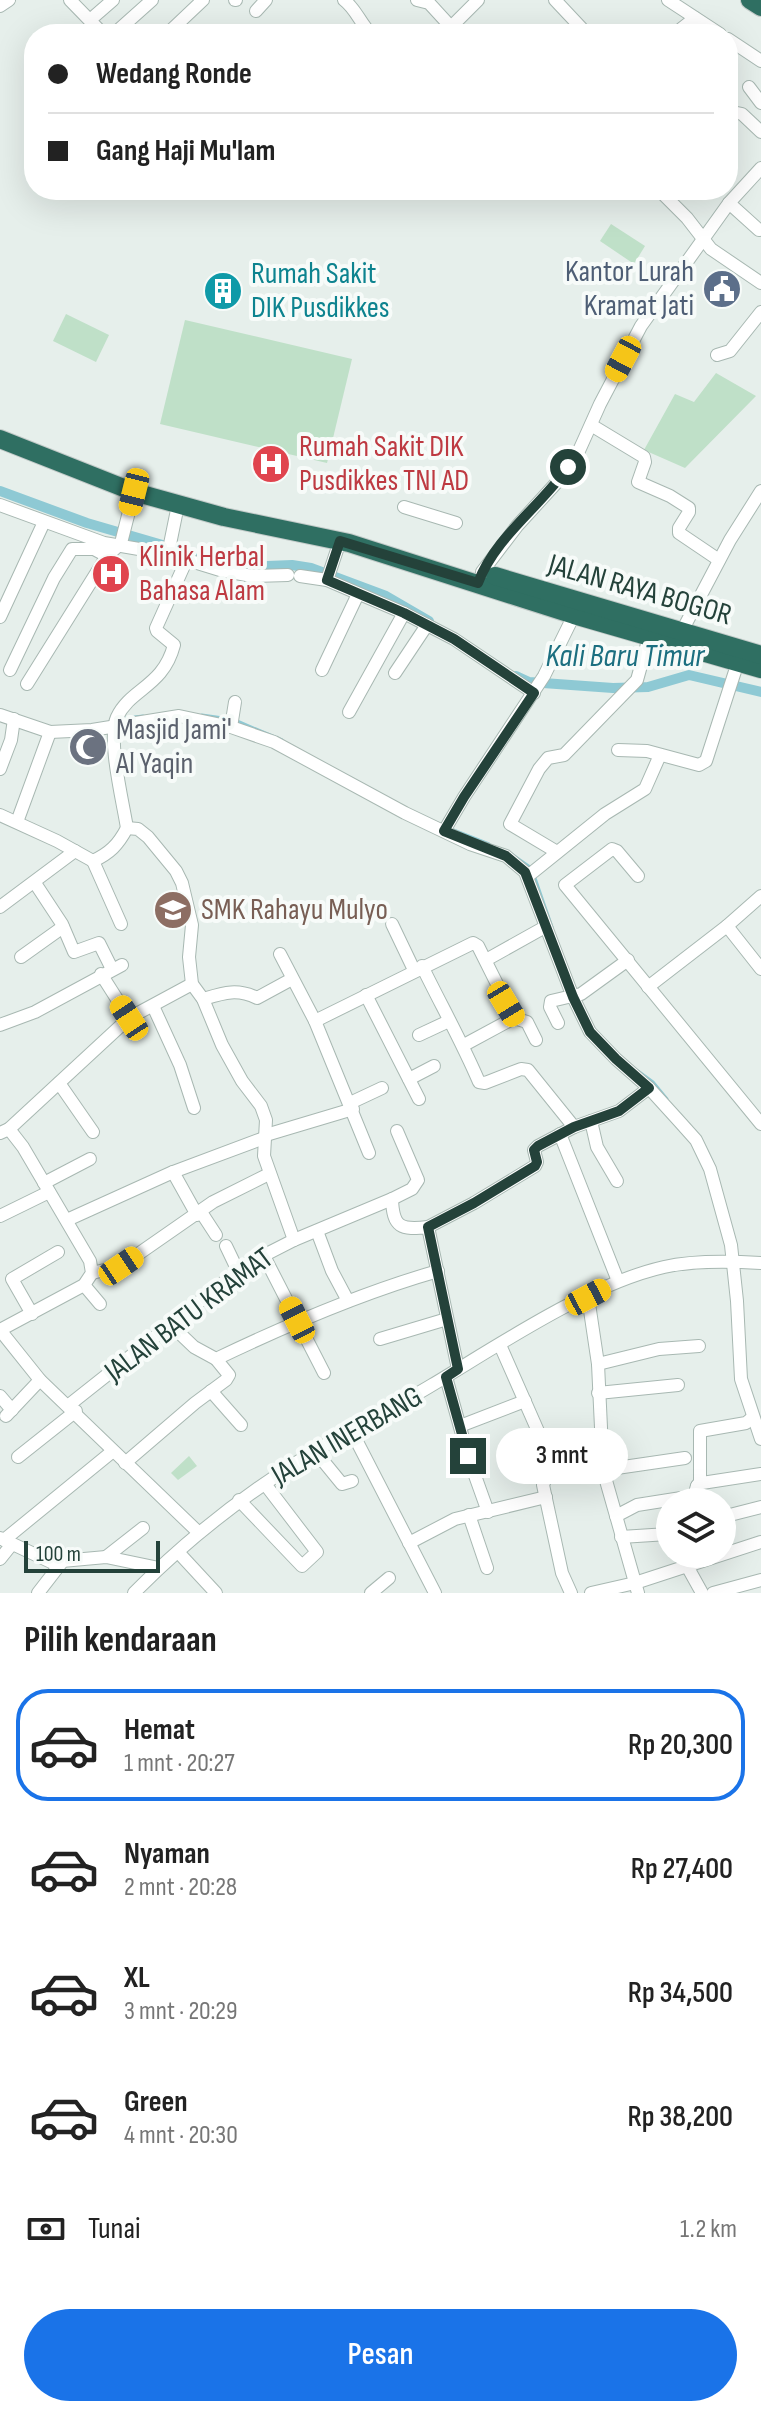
<!DOCTYPE html>
<html lang="id">
<head>
<meta charset="utf-8">
<style>
  body { margin:0; font-family:"Sofia Sans Condensed",sans-serif; background:#f2f2f2; color:#222; height:100vh; display:flex; flex-direction:column; font-size:30px; white-space:nowrap }
  * { box-sizing:border-box; margin:0 }
  p { font-size:26px; color:#767676 }
  .icon { flex:none; width:44px; height:44px; fill:none; stroke:currentColor; stroke-width:2; stroke-linecap:round; stroke-linejoin:round }
  .map { position:relative; height:1593px; overflow:hidden }
  .panel { display:flex; flex-direction:column; background:#fff; flex:1 }
  .panel>* { flex:none }
  .banner { position:absolute; left:24px; top:24px; width:714px; height:176px; border-radius:32px; box-shadow:0 8px 32px #0002; display:grid; align-content:center; height:176px; padding:0 24px; background:#fff }
  .tools { position:absolute; left:656px; top:1488px; display:grid; gap:16px }
  .tools a { display:grid; place-items:center; width:80px; height:80px; border-radius:50%; background:#fff; box-shadow:0 8px 32px #0002; font-size:40px }
  .scale { position:absolute; left:24px; bottom:20px; width:136px; box-sizing:border-box; padding-left:8px; border:4px solid #24423a; border-top:0; font-size:22px; line-height:28px; white-space:nowrap; color:#24423a; -webkit-text-stroke:6px #f7fbf9; paint-order:stroke }
  .end { position:absolute; width:36px; height:36px; margin:-18px; border:10px solid #24423a; background:#fff; box-shadow:0 0 0 4px #fff }
  .from { border-radius:50% }
  .bubble { position:absolute; height:56px; border-radius:28px; background:#fff; box-shadow:0 8px 32px #0002; font-size:26px; font-weight:600; line-height:56px; text-align:center }
  .car { position:absolute; width:24px; height:48px; margin:-24px -12px; border-radius:10px; box-shadow:0 0 6px 2px #0007; background:linear-gradient(#f5c518 24%,#345 0 40%,#f5c518 0 76%,#345 0 86%,#f5c518 0) }
  .banner b { display:flex; align-items:center; gap:28px; height:76px; font-size:30px }
  .banner b+b { border-top:2px solid #e0e0e0 }
  .banner i { width:20px; height:20px; background:#222 }
  ul { padding:0; list-style:none }
  li { display:flex; align-items:center; gap:24px; height:112px; margin:0 16px 12px; padding:0 8px; border:4px solid transparent; border-radius:32px }
  li div { flex:1 }
  li b { display:block; font-size:30px }
  li em { font-style:normal; font-weight:600 }
  li.on { border-color:#1a73e8 }
  li>.icon { width:72px; height:72px; stroke-width:1.5 }
  h2 { padding:0 24px; font-size:36px; line-height:96px }
  .pay { display:flex; align-items:center; gap:20px; height:88px; padding:0 24px; font-size:30px }
  .pay p { margin-inline-start:auto }
  .primary-button { display:flex; gap:16px; margin-top:auto; padding:16px 24px }
  .primary-button a { flex:1; height:92px; border-radius:48px; background:#1a73e8; color:#fff; font-size:32px; font-weight:600; line-height:92px; text-align:center }
  .map>svg:first-child { display:block }
  .green { fill:#bfe0c8 }
  .lines { fill:none; stroke-linecap:round; stroke-linejoin:round }
  .stream { stroke:#8ec9d4; stroke-width:3 }
  .canal { stroke:#8ec9d4; stroke-width:10 }
  .minor-casing { stroke:#a8b8b2; stroke-width:14 }
  .highway-casing { stroke:#c2cac8; stroke-width:20 }
  .minor { stroke:#fff; stroke-width:12 }
  .highway { stroke:#2f6f62; stroke-width:18 }
  .route { stroke:#24423a; stroke-width:10 }
  .labels { text-anchor:middle; dominant-baseline:central; stroke-width:8; stroke-linejoin:round; paint-order:stroke }
  .service-label { font-size:30px; fill:#4e5e75; stroke:#f7fbf9; text-anchor:end }
  .culture-label { font-size:30px; fill:#0d838f; stroke:#f7fbf9; text-anchor:start }
  .health-label { font-size:30px; fill:#be3a42; stroke:#f7fbf9; text-anchor:start }
  .street-label { font-size:30px; fill:#24423a; stroke:#f7fbf9 }
  .worship-label { font-size:30px; fill:#5b616d; stroke:#f7fbf9; text-anchor:start }
  .education-label { font-size:30px; fill:#785e54; stroke:#f7fbf9; text-anchor:start }
  .water-label { font-size:32px; font-style:italic; fill:#1c6f80; stroke:#f7fbf9 }
</style>
</head>
<body>
<div class="map">
<svg width="761" height="1593" viewBox="0 0 761 1593">
  <rect width="100%" height="100%" fill="#e6efeb"/>
  <g class="green">
    <polygon points="611,224 645,246 634,264 600,241"/>
    <polygon points="66,314 109,335 96,362 53,341"/>
    <polygon points="185,320 352,359 327,463 160,424"/>
    <polygon points="716,373 756,396 685,468 644,450 675,394 694,402"/>
    <polygon points="189,1456 197,1466 178,1480 171,1473"/>
  </g>
  <g class="lines">
    <g class="stream">
      <polyline points="202,715 230,719"/>
      <polyline points="126,718 143,716"/>
      <polyline points="237,721 282,740"/>
      <polyline points="451,829 489,844"/>
      <polyline points="510,853 530,867"/>
      <polyline points="535,878 552,927"/>
      <polyline points="638,1071 653,1082 667,1099"/>
    </g>
    <g class="canal">
      <polyline points="0,491 87,523 238,567 292,565 311,568 386,596 429,621"/>
      <polyline points="516,676 529,682 613,688 648,687 689,675 761,692"/>
    </g>
    <g class="minor-casing">
      <g id="minor">
        <polyline points="70,0 103,34"/>
        <polyline points="235,0 236,0"/>
        <path d="M 344,0 C 356,9 360,23 371,34"/>
        <polyline points="417,0 429,3 451,27"/>
        <polyline points="555,0 587,34"/>
        <polyline points="668,0 720,34"/>
        <polyline points="0,6 9,0"/>
        <polyline points="256,11 266,0"/>
        <polyline points="90,20 113,0"/>
        <polyline points="114,34 152,0"/>
        <polyline points="167,34 203,0"/>
        <polyline points="462,34 451,27 478,0"/>
        <polyline points="683,34 681,29 695,18"/>
        <polyline points="728,39 761,61"/>
        <polyline points="749,87 761,103"/>
        <polyline points="728,111 742,114 761,132"/>
        <polyline points="659,190 687,218 711,249 761,283"/>
        <polyline points="729,203 759,230"/>
        <polyline points="717,355 730,351 761,312"/>
        <polyline points="591,425 644,457 645,462 638,482 670,496 689,508 689,512 679,528 679,533 719,560"/>
        <polyline points="0,505 104,543 168,554 220,570 252,576 288,575"/>
        <polyline points="404,507 456,523"/>
        <polyline points="168,554 178,505"/>
        <polyline points="482,572 517,526 559,480 578,453 600,404 641,326 729,203 761,168"/>
        <polyline points="300,576 327,580 404,613 454,639 534,693"/>
        <polyline points="327,580 340,541"/>
        <polyline points="0,617 44,522"/>
        <polyline points="682,631 730,540 761,491"/>
        <polyline points="10,670 54,578 72,549 94,549 107,556"/>
        <polyline points="322,670 358,594"/>
        <polyline points="395,673 427,625"/>
        <polyline points="27,684 107,556 121,543 134,492"/>
        <polyline points="349,712 404,613"/>
        <polyline points="0,715 50,732 92,730 179,716 231,727 274,742 405,813 470,844 506,856 525,872 573,997 590,1032 616,1059 649,1088 679,1121 696,1140 710,1169 731,1245 737,1301 741,1379 761,1439"/>
        <polyline points="231,727 235,702"/>
        <polyline points="618,750 647,751 699,765 706,761 738,662"/>
        <polyline points="0,769 11,740 14,719"/>
        <path d="M 0,815 L 57,841 L 93,861 C 110,853 118,845 127,828"/>
        <polyline points="17,822 50,732"/>
        <polyline points="127,828 138,829 148,837 176,871 182,883 192,925 189,957 192,984 203,999 222,1045 242,1081 261,1106 266,1120 264,1156 294,1240"/>
        <path d="M 127,828 C 123,802 107,739 117,717 C 131,688 163,687 174,645 L 157,631 L 156,628 L 187,559"/>
        <polyline points="444,831 464,797 544,676 574,615"/>
        <polyline points="557,852 510,824 539,769 548,758 564,755 637,680 649,637"/>
        <polyline points="93,861 121,924"/>
        <polyline points="528,876 605,814 645,789 660,755"/>
        <polyline points="638,876 617,851 612,849 565,885 761,1124"/>
        <polyline points="35,883 62,924 74,952 99,943 112,969"/>
        <polyline points="0,907 75,851"/>
        <polyline points="392,924 414,970"/>
        <polyline points="727,926 761,969"/>
        <polyline points="280,954 315,1021 369,1153"/>
        <polyline points="21,957 63,927"/>
        <polyline points="486,960 545,927"/>
        <path d="M 422,966 C 441,1005 462,1042 479,1082 L 485,1083 L 521,1069 L 528,1070 L 574,1127"/>
        <polyline points="101,974 129,1018"/>
        <polyline points="648,987 727,926 761,896"/>
        <polyline points="366,995 419,1099"/>
        <path d="M 203,999 C 223,993 237,988 257,998 L 292,979"/>
        <polyline points="153,1006 180,1065 194,1108"/>
        <polyline points="514,1018 527,1022 536,1040"/>
        <polyline points="315,1021 473,943 478,946 514,1018 464,1045"/>
        <polyline points="558,1023 550,1007 551,1001 581,994 628,960"/>
        <polyline points="0,1025 35,1012 122,965"/>
        <polyline points="419,1035 449,1021"/>
        <polyline points="409,1079 434,1066"/>
        <polyline points="59,1083 93,1132"/>
        <polyline points="350,1103 382,1088"/>
        <polyline points="591,1121 597,1147 617,1181"/>
        <polyline points="9,1129 129,1018 192,984"/>
        <polyline points="0,1133 9,1129 23,1147 90,1261 92,1273 84,1285 0,1330"/>
        <polyline points="560,1134 618,1281"/>
        <polyline points="266,1135 353,1109"/>
        <polyline points="173,1172 197,1215"/>
        <polyline points="44,1183 90,1159"/>
        <polyline points="392,1199 412,1189 418,1180 397,1131"/>
        <polyline points="201,1212 216,1235"/>
        <polyline points="0,1216 49,1192"/>
        <polyline points="67,1220 173,1172 264,1138"/>
        <polyline points="428,1227 474,1203 535,1166 537,1162 534,1150 538,1146 574,1127 619,1111 649,1088"/>
        <polyline points="317,1231 332,1271 348,1301"/>
        <polyline points="226,1246 238,1271"/>
        <polyline points="263,1254 324,1373"/>
        <polyline points="92,1273 121,1266 213,1202 269,1174"/>
        <polyline points="84,1285 100,1304"/>
        <polyline points="588,1297 598,1364 603,1470 638,1593"/>
        <polyline points="32,1314 12,1279 58,1252"/>
        <path d="M 172,1326 L 194,1347 L 216,1359 C 289,1324 361,1293 438,1271"/>
        <polyline points="0,1330 40,1380 198,1532"/>
        <polyline points="380,1339 447,1319"/>
        <polyline points="500,1345 552,1463 543,1485 562,1573 571,1593"/>
        <polyline points="598,1364 659,1349 699,1346"/>
        <polyline points="446,1377 468,1456 488,1512"/>
        <polyline points="211,1391 241,1425"/>
        <polyline points="598,1393 678,1385"/>
        <polyline points="0,1396 12,1410"/>
        <path d="M 69,1405 L 247,1264 L 294,1240 L 392,1199 C 393,1228 401,1230 428,1227 L 458,1369"/>
        <polyline points="6,1416 40,1380"/>
        <polyline points="460,1426 525,1401"/>
        <polyline points="351,1430 435,1593"/>
        <polyline points="546,1448 572,1438"/>
        <polyline points="315,1451 342,1484 352,1481"/>
        <polyline points="18,1457 76,1411"/>
        <polyline points="125,1463 195,1403 226,1380 229,1375 216,1359"/>
        <polyline points="603,1470 685,1458"/>
        <polyline points="697,1486 700,1482 700,1431 746,1423 753,1417"/>
        <polyline points="239,1500 302,1566 317,1552 265,1484"/>
        <polyline points="469,1515 487,1568"/>
        <polyline points="616,1516 637,1505 694,1496 697,1486 702,1483 761,1474"/>
        <polyline points="722,1517 761,1507"/>
        <polyline points="621,1537 668,1534"/>
        <polyline points="0,1538 51,1562 106,1557 159,1568"/>
        <polyline points="4,1540 113,1451"/>
        <polyline points="409,1543 455,1519 546,1497"/>
        <polyline points="178,1552 216,1593"/>
        <polyline points="106,1557 143,1528"/>
        <polyline points="0,1559 12,1544"/>
        <polyline points="687,1566 702,1593"/>
        <polyline points="38,1593 62,1562"/>
        <path d="M 134,1593 C 189,1537 249,1491 315,1451 C 353,1428 394,1408 432,1385 C 499,1345 589,1284 664,1267 C 694,1260 730,1261 761,1263"/>
        <polyline points="371,1593 389,1578"/>
        <polyline points="591,1593 635,1583 761,1542"/>
        <polyline points="713,1593 761,1580"/>
      </g>
    </g>
    <g class="highway-casing">
      <g id="highway">
        <polyline points="750,0 761,7"/>
        <polyline points="0,439 134,492 224,517 349,543 574,615 761,669"/>
        <polyline points="495,576 761,655"/>
      </g>
    </g>
    <use href="#minor" class="minor"/>
    <use href="#highway" class="highway"/>
  </g>
  <g class="lines">
    <path class="route" d="M 468,1456 L 446,1377 L 458,1369 L 428,1227 L 474,1203 L 535,1166 L 537,1162 L 534,1150 L 538,1146 L 574,1127 L 619,1111 L 649,1088 L 616,1059 L 590,1032 L 573,997 L 525,872 L 506,856 L 444,831 L 464,797 L 534,693 L 454,639 L 404,613 L 327,580 L 340,541 L 478,583 C 495,537 541,506 568,467"/>
  </g>
  <defs>
    <g id="civic-disc" transform="scale(2)"><circle r="9.5" fill="#5c6f8a" stroke="#f7fbf9"/><path d="M-.6-6.5H3V-4.5H.6V-3L4-1V1h2V6H-6V1h2V-1L-.6-3ZM-1.2 2.5V6h2.4V2.5Z" fill="#fff"/></g>
    <g id="building-disc" transform="scale(2)"><circle r="9.5" fill="#0f9aa8" stroke="#f7fbf9"/><path d="M-4-6H4V6H1V3H-1V6H-4ZM-2.5-4.3h1.7v1.8h-1.7ZM.8-4.3h1.7v1.8H.8ZM-2.5-1h1.7V.8h-1.7ZM.8-1h1.7V.8H.8Z" fill="#fff"/></g>
    <g id="hospital-disc" transform="scale(2)"><circle r="9.5" fill="#e0444e" stroke="#f7fbf9"/><path d="M-5-5h3v3.5h4V-5h3V5h-3V1.5h-4V5h-3Z" fill="#fff"/></g>
    <g id="mosque-disc" transform="scale(2)"><circle r="9.5" fill="#6b7280" stroke="#f7fbf9"/><path d="M3.5-4.9A6 6 0 1 0 3.5 4.9A5 5 0 1 1 3.5-4.9Z" fill="#fff"/></g>
    <g id="school-disc" transform="scale(2)"><circle r="9.5" fill="#8d6e63" stroke="#f7fbf9"/><path d="M0-5L7-2L0 1L-7-2ZM-4 1L0 2.5L4 1V4Q0 6-4 4Z" fill="#fff"/></g>
  </defs>
  <g fill-rule="evenodd">
    <use href="#civic-disc" x="722" y="289"/>
    <use href="#building-disc" x="223" y="291"/>
    <use href="#hospital-disc" x="271" y="464"/>
    <use href="#hospital-disc" x="111" y="574"/>
    <use href="#mosque-disc" x="88" y="747"/>
    <use href="#school-disc" x="173" y="910"/>
  </g>
  <g class="labels">
    <g class="service-label">
      <text x="694" y="272">Kantor Lurah<tspan x="694" dy="34">Kramat Jati</tspan></text>
    </g>
    <g class="culture-label">
      <text x="251" y="274">Rumah Sakit<tspan x="251" dy="34">DIK Pusdikkes</tspan></text>
    </g>
    <g class="health-label">
      <text x="299" y="447">Rumah Sakit DIK<tspan x="299" dy="34">Pusdikkes TNI AD</tspan></text>
      <text x="139" y="557">Klinik Herbal<tspan x="139" dy="34">Bahasa Alam</tspan></text>
    </g>
    <g class="street-label">
      <text transform="translate(640 590) rotate(16)">JALAN RAYA BOGOR</text>
      <text transform="translate(189 1315) rotate(-37)">JALAN BATU KRAMAT</text>
      <text transform="translate(347 1436) rotate(-30)">JALAN INERBANG</text>
    </g>
    <g class="worship-label">
      <text x="116" y="730">Masjid Jami'<tspan x="116" dy="34">Al Yaqin</tspan></text>
    </g>
    <g class="education-label">
      <text x="201" y="910">SMK Rahayu Mulyo</text>
    </g>
    <g class="water-label">
      <text x="625" y="656">Kali Baru Timur</text>
    </g>
  </g>
</svg>
<div class="tools">
<a><svg class="icon" aria-label="layers" viewBox="0 0 24 24"><path d="M12 4l9 5-9 5-9-5zM3 14l9 5 9-5"/></svg></a>
</div>
<div class="scale">100 m</div>
<i class="end from" style="left:568px;top:467px"></i>
<i class="end" style="left:468px;top:1456px"></i>
<div class="bubble" style="left:496px;top:1428px;width:132px">3 mnt</div>
<i class="car" style="left:623px;top:359px;rotate:208deg"></i>
<i class="car" style="left:134px;top:492px;rotate:194deg"></i>
<i class="car" style="left:506px;top:1004px;rotate:149deg"></i>
<i class="car" style="left:129px;top:1018px;rotate:327deg"></i>
<i class="car" style="left:121px;top:1266px;rotate:56deg"></i>
<i class="car" style="left:588px;top:1297px;rotate:62deg"></i>
<i class="car" style="left:297px;top:1320px;rotate:333deg"></i>
<div class="banner">
<b><i class="from"></i>Wedang Ronde</b>
<b><i></i>Gang Haji Mu'lam</b>
</div>
</div>
<section class="panel">
<h2>Pilih kendaraan</h2>
<ul>
<li class="on"><svg class="icon" aria-label="car" viewBox="0 0 24 24"><path d="M5 17H2v-5l4-1 3-4h7l3 4 3 1v5h-3M9 17h6M6 11h13"/><circle cx="7" cy="17" r="2"/><circle cx="17" cy="17" r="2"/></svg><div><b>Hemat</b><p>1 mnt · 20:27</p></div><em>Rp 20,300</em></li>
<li><svg class="icon" aria-label="car" viewBox="0 0 24 24"><path d="M5 17H2v-5l4-1 3-4h7l3 4 3 1v5h-3M9 17h6M6 11h13"/><circle cx="7" cy="17" r="2"/><circle cx="17" cy="17" r="2"/></svg><div><b>Nyaman</b><p>2 mnt · 20:28</p></div><em>Rp 27,400</em></li>
<li><svg class="icon" aria-label="car" viewBox="0 0 24 24"><path d="M5 17H2v-5l4-1 3-4h7l3 4 3 1v5h-3M9 17h6M6 11h13"/><circle cx="7" cy="17" r="2"/><circle cx="17" cy="17" r="2"/></svg><div><b>XL</b><p>3 mnt · 20:29</p></div><em>Rp 34,500</em></li>
<li><svg class="icon" aria-label="car" viewBox="0 0 24 24"><path d="M5 17H2v-5l4-1 3-4h7l3 4 3 1v5h-3M9 17h6M6 11h13"/><circle cx="7" cy="17" r="2"/><circle cx="17" cy="17" r="2"/></svg><div><b>Green</b><p>4 mnt · 20:30</p></div><em>Rp 38,200</em></li>
</ul>
<div class="pay"><svg class="icon" aria-label="cash" viewBox="0 0 24 24"><path d="M3 7h18v10H3z"/><circle cx="12" cy="12" r="2"/></svg>Tunai<p>1.2 km</p></div>
<div class="primary-button"><a>Pesan</a></div>
</section>
</body>
</html>
